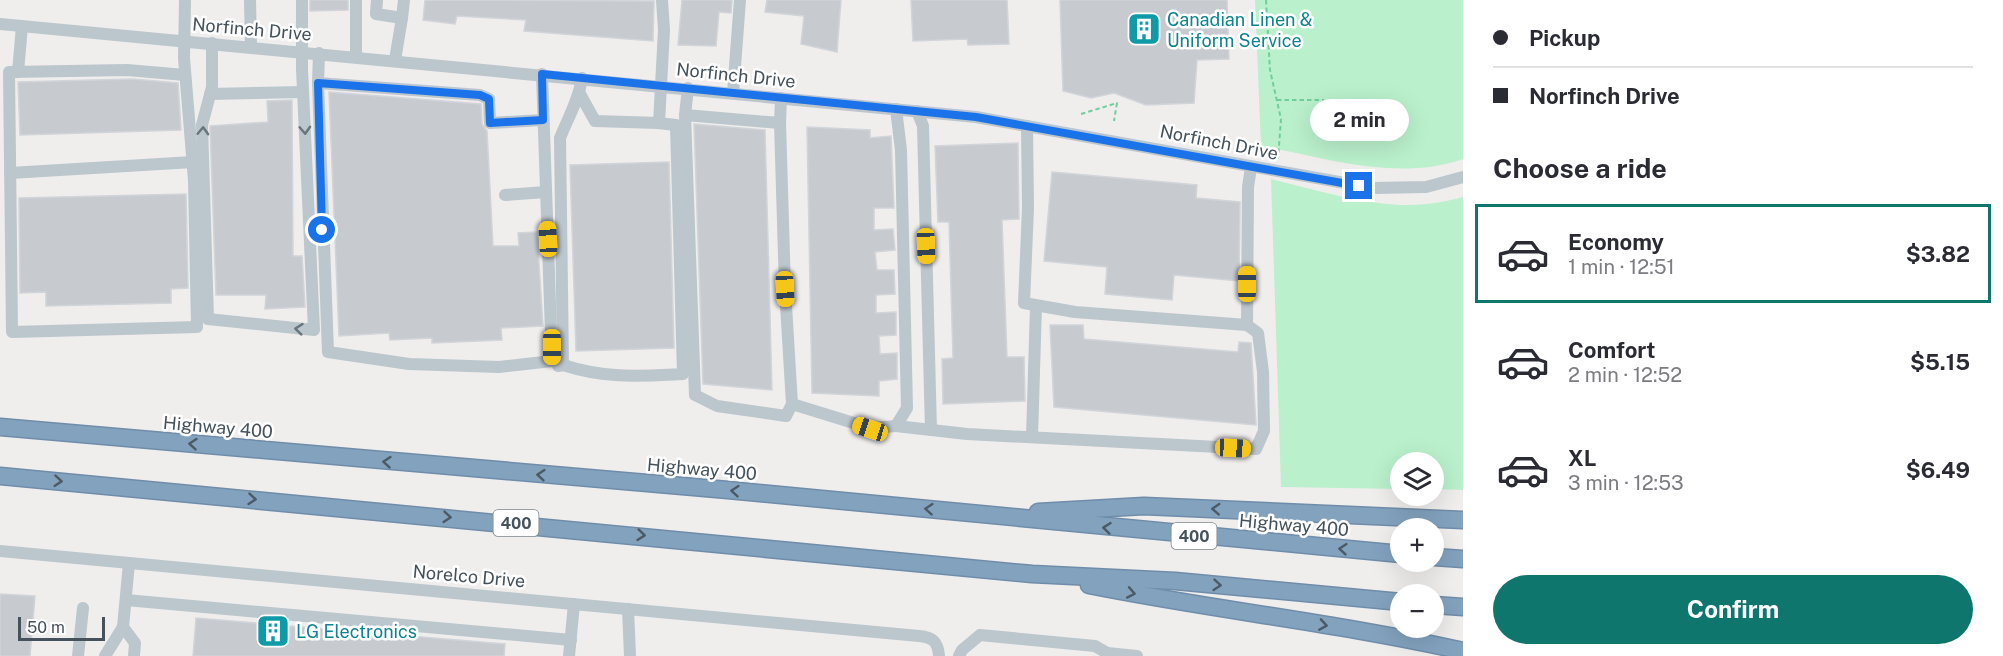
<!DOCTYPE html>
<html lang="en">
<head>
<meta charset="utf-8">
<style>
  body { margin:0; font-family:"Public Sans",sans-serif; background:#f2f2f3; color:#2b2b33; height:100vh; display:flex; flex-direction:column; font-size:22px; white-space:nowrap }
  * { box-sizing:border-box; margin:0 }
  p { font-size:20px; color:#7c7c81 }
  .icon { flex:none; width:33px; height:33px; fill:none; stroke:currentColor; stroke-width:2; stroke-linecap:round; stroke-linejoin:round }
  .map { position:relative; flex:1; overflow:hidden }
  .side { display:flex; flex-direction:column; background:#fff; width:540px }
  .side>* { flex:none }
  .guide { display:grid; align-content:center; height:132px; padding:0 30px; background:#fff }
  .tools { position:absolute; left:1390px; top:452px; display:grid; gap:12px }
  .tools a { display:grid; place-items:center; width:54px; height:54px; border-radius:50%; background:#fff; box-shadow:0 6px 24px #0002; font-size:30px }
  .scale { position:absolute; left:18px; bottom:15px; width:87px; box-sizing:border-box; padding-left:6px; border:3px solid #45525b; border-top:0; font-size:16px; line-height:21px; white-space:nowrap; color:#45525b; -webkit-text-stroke:4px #fff; paint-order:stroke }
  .end { position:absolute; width:27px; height:27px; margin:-14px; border:8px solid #1a73e8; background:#fff; box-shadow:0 0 0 3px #fff }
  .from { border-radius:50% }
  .bubble { position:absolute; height:42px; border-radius:21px; background:#fff; box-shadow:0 6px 24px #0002; font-size:20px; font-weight:700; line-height:42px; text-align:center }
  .car { position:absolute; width:18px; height:36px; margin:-18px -9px; border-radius:8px; box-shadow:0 0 4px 2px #0007; background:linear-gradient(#f5c518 24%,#345 0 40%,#f5c518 0 76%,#345 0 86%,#f5c518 0) }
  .guide b { display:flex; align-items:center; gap:21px; height:57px; font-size:22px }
  .guide b+b { border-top:2px solid #e1e1e2 }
  .guide i { width:15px; height:15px; background:#2b2b33 }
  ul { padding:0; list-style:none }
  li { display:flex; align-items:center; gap:18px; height:99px; margin:0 12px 9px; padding:0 18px; border:3px solid transparent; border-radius:0px }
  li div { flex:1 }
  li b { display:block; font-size:22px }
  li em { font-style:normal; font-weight:700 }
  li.current { border-color:#0f766e }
  li>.icon { width:54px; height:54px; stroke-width:1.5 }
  h2 { padding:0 30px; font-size:27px; line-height:72px }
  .cta { display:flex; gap:12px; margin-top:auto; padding:12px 30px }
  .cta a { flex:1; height:69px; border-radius:36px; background:#0f766e; color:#fff; font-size:24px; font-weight:700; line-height:69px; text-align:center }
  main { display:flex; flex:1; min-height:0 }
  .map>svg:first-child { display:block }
  .green { fill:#baf0cc }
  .building { fill:#c7cbd0; stroke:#d1d4d9; stroke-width:1.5 }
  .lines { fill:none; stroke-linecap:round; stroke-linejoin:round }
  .highway-casing { stroke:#6f8daa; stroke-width:19 }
  .path { stroke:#71ce9c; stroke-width:2; stroke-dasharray:4.5 3; stroke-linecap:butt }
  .minor { stroke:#bbc6cd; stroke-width:12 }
  .highway { stroke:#83a2be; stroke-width:16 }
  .oneway { stroke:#68757d }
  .oneway2 { stroke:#4b5a65 }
  .route { stroke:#1a73e8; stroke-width:8 }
  .labels { text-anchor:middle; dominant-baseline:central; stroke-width:5; stroke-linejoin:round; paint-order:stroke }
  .shield { fill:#fff; stroke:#7d868c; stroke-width:1.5 }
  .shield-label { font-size:16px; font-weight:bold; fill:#45525b }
  .culture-label { font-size:18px; fill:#0d838f; stroke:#fff; text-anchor:start }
  .street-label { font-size:18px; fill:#45525b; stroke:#fff }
</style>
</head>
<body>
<main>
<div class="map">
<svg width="1463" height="656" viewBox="0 0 1463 656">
  <rect width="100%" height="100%" fill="#f0eded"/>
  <g class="green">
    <path d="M 1255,0 L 1463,0 L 1463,159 C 1397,182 1328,158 1261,146 Z"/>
    <path d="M 1271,179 C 1317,190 1379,210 1426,204 C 1439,203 1451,200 1463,197 L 1463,490 L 1434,489 L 1434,462 L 1401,462 L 1401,489 L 1281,487 Z"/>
  </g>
  <g class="building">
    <polygon points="310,0 348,0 348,10 310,11"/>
    <polygon points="425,0 654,1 653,41 524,31 526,20 457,16 455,24 423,20"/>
    <polygon points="682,0 732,0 731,13 719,12 716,46 678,45"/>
    <polygon points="767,0 841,0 837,52 801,44 804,16 765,12"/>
    <polygon points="911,0 1007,0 1009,44 968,45 967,39 913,41"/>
    <polygon points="1060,0 1227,0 1229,59 1197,60 1194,103 1146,105 1114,93 1091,98 1063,91"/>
    <polygon points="133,79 178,83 181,130 20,135 18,82"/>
    <polygon points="329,92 481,104 482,124 487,131 493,246 519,246 518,233 537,232 543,326 501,328 502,340 432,343 432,338 390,340 389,333 339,336"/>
    <polygon points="292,100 293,256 302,256 305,307 265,309 266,295 216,295 210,126 268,122 267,101"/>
    <polygon points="694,124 765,130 772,390 703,384"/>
    <polygon points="807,127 870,130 870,138 891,136 894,208 874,208 874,230 893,229 895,250 875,252 877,270 894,270 895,294 876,295 876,313 896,312 896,335 879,336 880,354 897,353 897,379 879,381 879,396 812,393"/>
    <polygon points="1018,143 1019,219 1002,220 1007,357 1024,357 1025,401 943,404 942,359 953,358 949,222 938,222 935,146"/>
    <polygon points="669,162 674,348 576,351 570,165"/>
    <polygon points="1052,172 1197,185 1196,198 1240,202 1239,281 1174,275 1172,300 1105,294 1107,267 1044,261"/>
    <polygon points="186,194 188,288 171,289 171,303 46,306 46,292 20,293 19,198"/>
    <polygon points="1050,325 1083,325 1084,339 1238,352 1239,342 1251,343 1256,425 1054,407"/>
    <polygon points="0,594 35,596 30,656 0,656"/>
    <polygon points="196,618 505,644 504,656 193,656"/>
  </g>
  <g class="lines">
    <g class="highway-casing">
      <g id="highway">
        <polyline points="0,427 728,490 1401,554"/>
        <polyline points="0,476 1032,574 1175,581 1401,602"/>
        <polyline points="1038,512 1144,506 1463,520"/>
        <polyline points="1434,557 1463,559"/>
        <path d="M 1089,585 C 1213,610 1340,623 1463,651"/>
        <polyline points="1434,605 1463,607"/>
      </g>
    </g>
    <g class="path">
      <polyline points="1266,0 1270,70 1281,119 1278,159"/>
      <polyline points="1277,100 1324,100"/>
      <polyline points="1081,114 1117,103 1114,121"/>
    </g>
    <g class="minor">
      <polyline points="250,0 251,47"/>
      <polyline points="356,0 356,56"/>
      <polyline points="377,0 376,14 402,18 395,60"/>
      <polyline points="402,18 404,0"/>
      <polyline points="0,24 976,117 1373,188 1426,187 1463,177"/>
      <polyline points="212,43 212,87 202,125 208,319 314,330 302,69 302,0"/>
      <polyline points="319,53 318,83 480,95 489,99 490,123 543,120"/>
      <polyline points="18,72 22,26"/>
      <polyline points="185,75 127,70 9,72 12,332 197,327 194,180 184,58 185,0"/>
      <polyline points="318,83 328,352 409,364 499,367 552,361 542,74"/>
      <polyline points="733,93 740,0"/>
      <polyline points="210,94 303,92"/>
      <polyline points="580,94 595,121 659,123 664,30 662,0"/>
      <polyline points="917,111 923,126 931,430"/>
      <polyline points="685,115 695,395 717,406 786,416 792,404 785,289 780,123 685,115 688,88"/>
      <polyline points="780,123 781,98"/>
      <polyline points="1027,126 1028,208 1024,303 1075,312 1247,325"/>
      <polyline points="10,173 193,162"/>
      <polyline points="505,195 546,192"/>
      <path d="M 563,365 C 606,379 640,376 683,374 L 676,125 L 658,123"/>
      <path d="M 558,366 L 563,365 L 560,138 C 568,118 579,99 582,78"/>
      <polyline points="792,404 870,428 896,426 907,408 901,150 896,109"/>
      <polyline points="896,426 967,434 1256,449 1264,431 1263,372 1258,333 1247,325 1248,187 1251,167"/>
      <polyline points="1032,437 1036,306"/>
      <path d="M 0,551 L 919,636 C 933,637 938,642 939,656"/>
      <polyline points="126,600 571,640"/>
      <polyline points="628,609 630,656"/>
      <polyline points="123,627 135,643 134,656"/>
      <polyline points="78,656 83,608"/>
      <polyline points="105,656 123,627 129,563"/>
      <polyline points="569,656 574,604"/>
      <polyline points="959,656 962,650 980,635 1095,646 1107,653"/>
      <polyline points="1107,656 1107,653 1137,656"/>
    </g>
    <use href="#highway" class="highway"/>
  </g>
  <defs><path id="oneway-chevron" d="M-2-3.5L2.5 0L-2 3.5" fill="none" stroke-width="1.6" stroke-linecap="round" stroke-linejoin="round" transform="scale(1.5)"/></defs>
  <g class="oneway">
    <use href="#oneway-chevron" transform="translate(305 130) rotate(87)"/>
    <use href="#oneway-chevron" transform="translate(203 131) rotate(-88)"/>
    <use href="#oneway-chevron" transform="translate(299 329) rotate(-174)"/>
  </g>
  <g class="oneway2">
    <use href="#oneway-chevron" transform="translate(193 444) rotate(-175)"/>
    <use href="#oneway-chevron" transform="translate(387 462) rotate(-175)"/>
    <use href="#oneway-chevron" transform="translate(541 475) rotate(-175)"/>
    <use href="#oneway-chevron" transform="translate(58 481) rotate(5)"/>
    <use href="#oneway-chevron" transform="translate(735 491) rotate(-175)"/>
    <use href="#oneway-chevron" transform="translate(252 499) rotate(5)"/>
    <use href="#oneway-chevron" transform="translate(929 509) rotate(-175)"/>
    <use href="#oneway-chevron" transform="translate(1216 509) rotate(-177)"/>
    <use href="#oneway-chevron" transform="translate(447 517) rotate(5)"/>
    <use href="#oneway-chevron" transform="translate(1107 528) rotate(-174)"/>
    <use href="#oneway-chevron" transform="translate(641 535) rotate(6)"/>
    <use href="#oneway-chevron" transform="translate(1343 549) rotate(-175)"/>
    <use href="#oneway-chevron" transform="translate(1217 585) rotate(5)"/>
    <use href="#oneway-chevron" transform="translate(1131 593) rotate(11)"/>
    <use href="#oneway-chevron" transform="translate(1323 625) rotate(9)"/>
  </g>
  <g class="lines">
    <polyline class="route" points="322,230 318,83 480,95 489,99 490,123 543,120 542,74 976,117 1359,186"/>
  </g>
  <defs>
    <g id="building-square" transform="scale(1.725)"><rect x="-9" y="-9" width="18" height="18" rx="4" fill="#0f9aa8" stroke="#fff"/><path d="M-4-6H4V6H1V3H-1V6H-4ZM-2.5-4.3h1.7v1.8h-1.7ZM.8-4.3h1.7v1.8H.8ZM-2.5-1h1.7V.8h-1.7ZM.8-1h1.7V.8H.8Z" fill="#fff"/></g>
  </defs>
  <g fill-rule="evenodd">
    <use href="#building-square" x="1144" y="29"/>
    <use href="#building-square" x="273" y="631"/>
  </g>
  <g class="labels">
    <g class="shield">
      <rect x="493.5" y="510" width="45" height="26" rx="4.5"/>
      <rect x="1171.5" y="523" width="45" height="26" rx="4.5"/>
    </g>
    <g class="shield-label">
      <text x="516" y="523">400</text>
      <text x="1194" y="536">400</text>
    </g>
    <g class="culture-label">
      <text x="1167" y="19">Canadian Linen &amp;<tspan x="1167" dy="21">Uniform Service</tspan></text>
      <text x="296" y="631">LG Electronics</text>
    </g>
    <g class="street-label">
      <text transform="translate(252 29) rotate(5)">Norfinch Drive</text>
      <text transform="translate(736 75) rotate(6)">Norfinch Drive</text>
      <text transform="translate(1219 142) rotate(11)">Norfinch Drive</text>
      <text transform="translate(218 427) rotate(5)">Highway 400</text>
      <text transform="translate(702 469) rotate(5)">Highway 400</text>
      <text transform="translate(1294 525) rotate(5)">Highway 400</text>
      <text transform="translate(469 576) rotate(5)">Norelco Drive</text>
    </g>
  </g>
</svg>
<div class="tools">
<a><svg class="icon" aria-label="layers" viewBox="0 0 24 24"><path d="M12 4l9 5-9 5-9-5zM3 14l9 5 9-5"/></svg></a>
<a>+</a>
<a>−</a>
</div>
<div class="scale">50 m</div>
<i class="end from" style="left:322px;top:230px"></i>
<i class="end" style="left:1359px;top:186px"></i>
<div class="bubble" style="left:1310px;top:99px;width:99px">2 min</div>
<i class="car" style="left:548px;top:239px;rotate:357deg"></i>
<i class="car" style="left:926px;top:246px;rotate:178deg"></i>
<i class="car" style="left:1247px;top:284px;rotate:0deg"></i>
<i class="car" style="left:785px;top:289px;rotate:177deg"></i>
<i class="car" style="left:552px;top:347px;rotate:180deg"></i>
<i class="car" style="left:870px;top:429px;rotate:288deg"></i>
<i class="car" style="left:1233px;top:448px;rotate:93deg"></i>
</div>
<section class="side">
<div class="guide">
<b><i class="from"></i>Pickup</b>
<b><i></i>Norfinch Drive</b>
</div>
<h2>Choose a ride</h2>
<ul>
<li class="current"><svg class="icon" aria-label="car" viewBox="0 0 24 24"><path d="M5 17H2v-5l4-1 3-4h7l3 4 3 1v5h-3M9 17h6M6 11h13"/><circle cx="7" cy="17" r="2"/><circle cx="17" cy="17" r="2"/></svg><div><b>Economy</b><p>1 min · 12:51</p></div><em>$3.82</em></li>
<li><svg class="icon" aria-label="car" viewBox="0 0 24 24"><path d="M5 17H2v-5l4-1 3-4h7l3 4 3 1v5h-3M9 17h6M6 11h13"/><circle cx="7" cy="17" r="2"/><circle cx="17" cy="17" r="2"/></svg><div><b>Comfort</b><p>2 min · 12:52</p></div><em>$5.15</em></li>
<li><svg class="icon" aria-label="car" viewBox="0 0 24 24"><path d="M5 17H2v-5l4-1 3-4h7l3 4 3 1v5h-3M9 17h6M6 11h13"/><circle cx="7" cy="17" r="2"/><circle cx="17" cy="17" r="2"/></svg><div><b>XL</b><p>3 min · 12:53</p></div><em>$6.49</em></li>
</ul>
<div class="cta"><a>Confirm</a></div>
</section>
</main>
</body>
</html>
